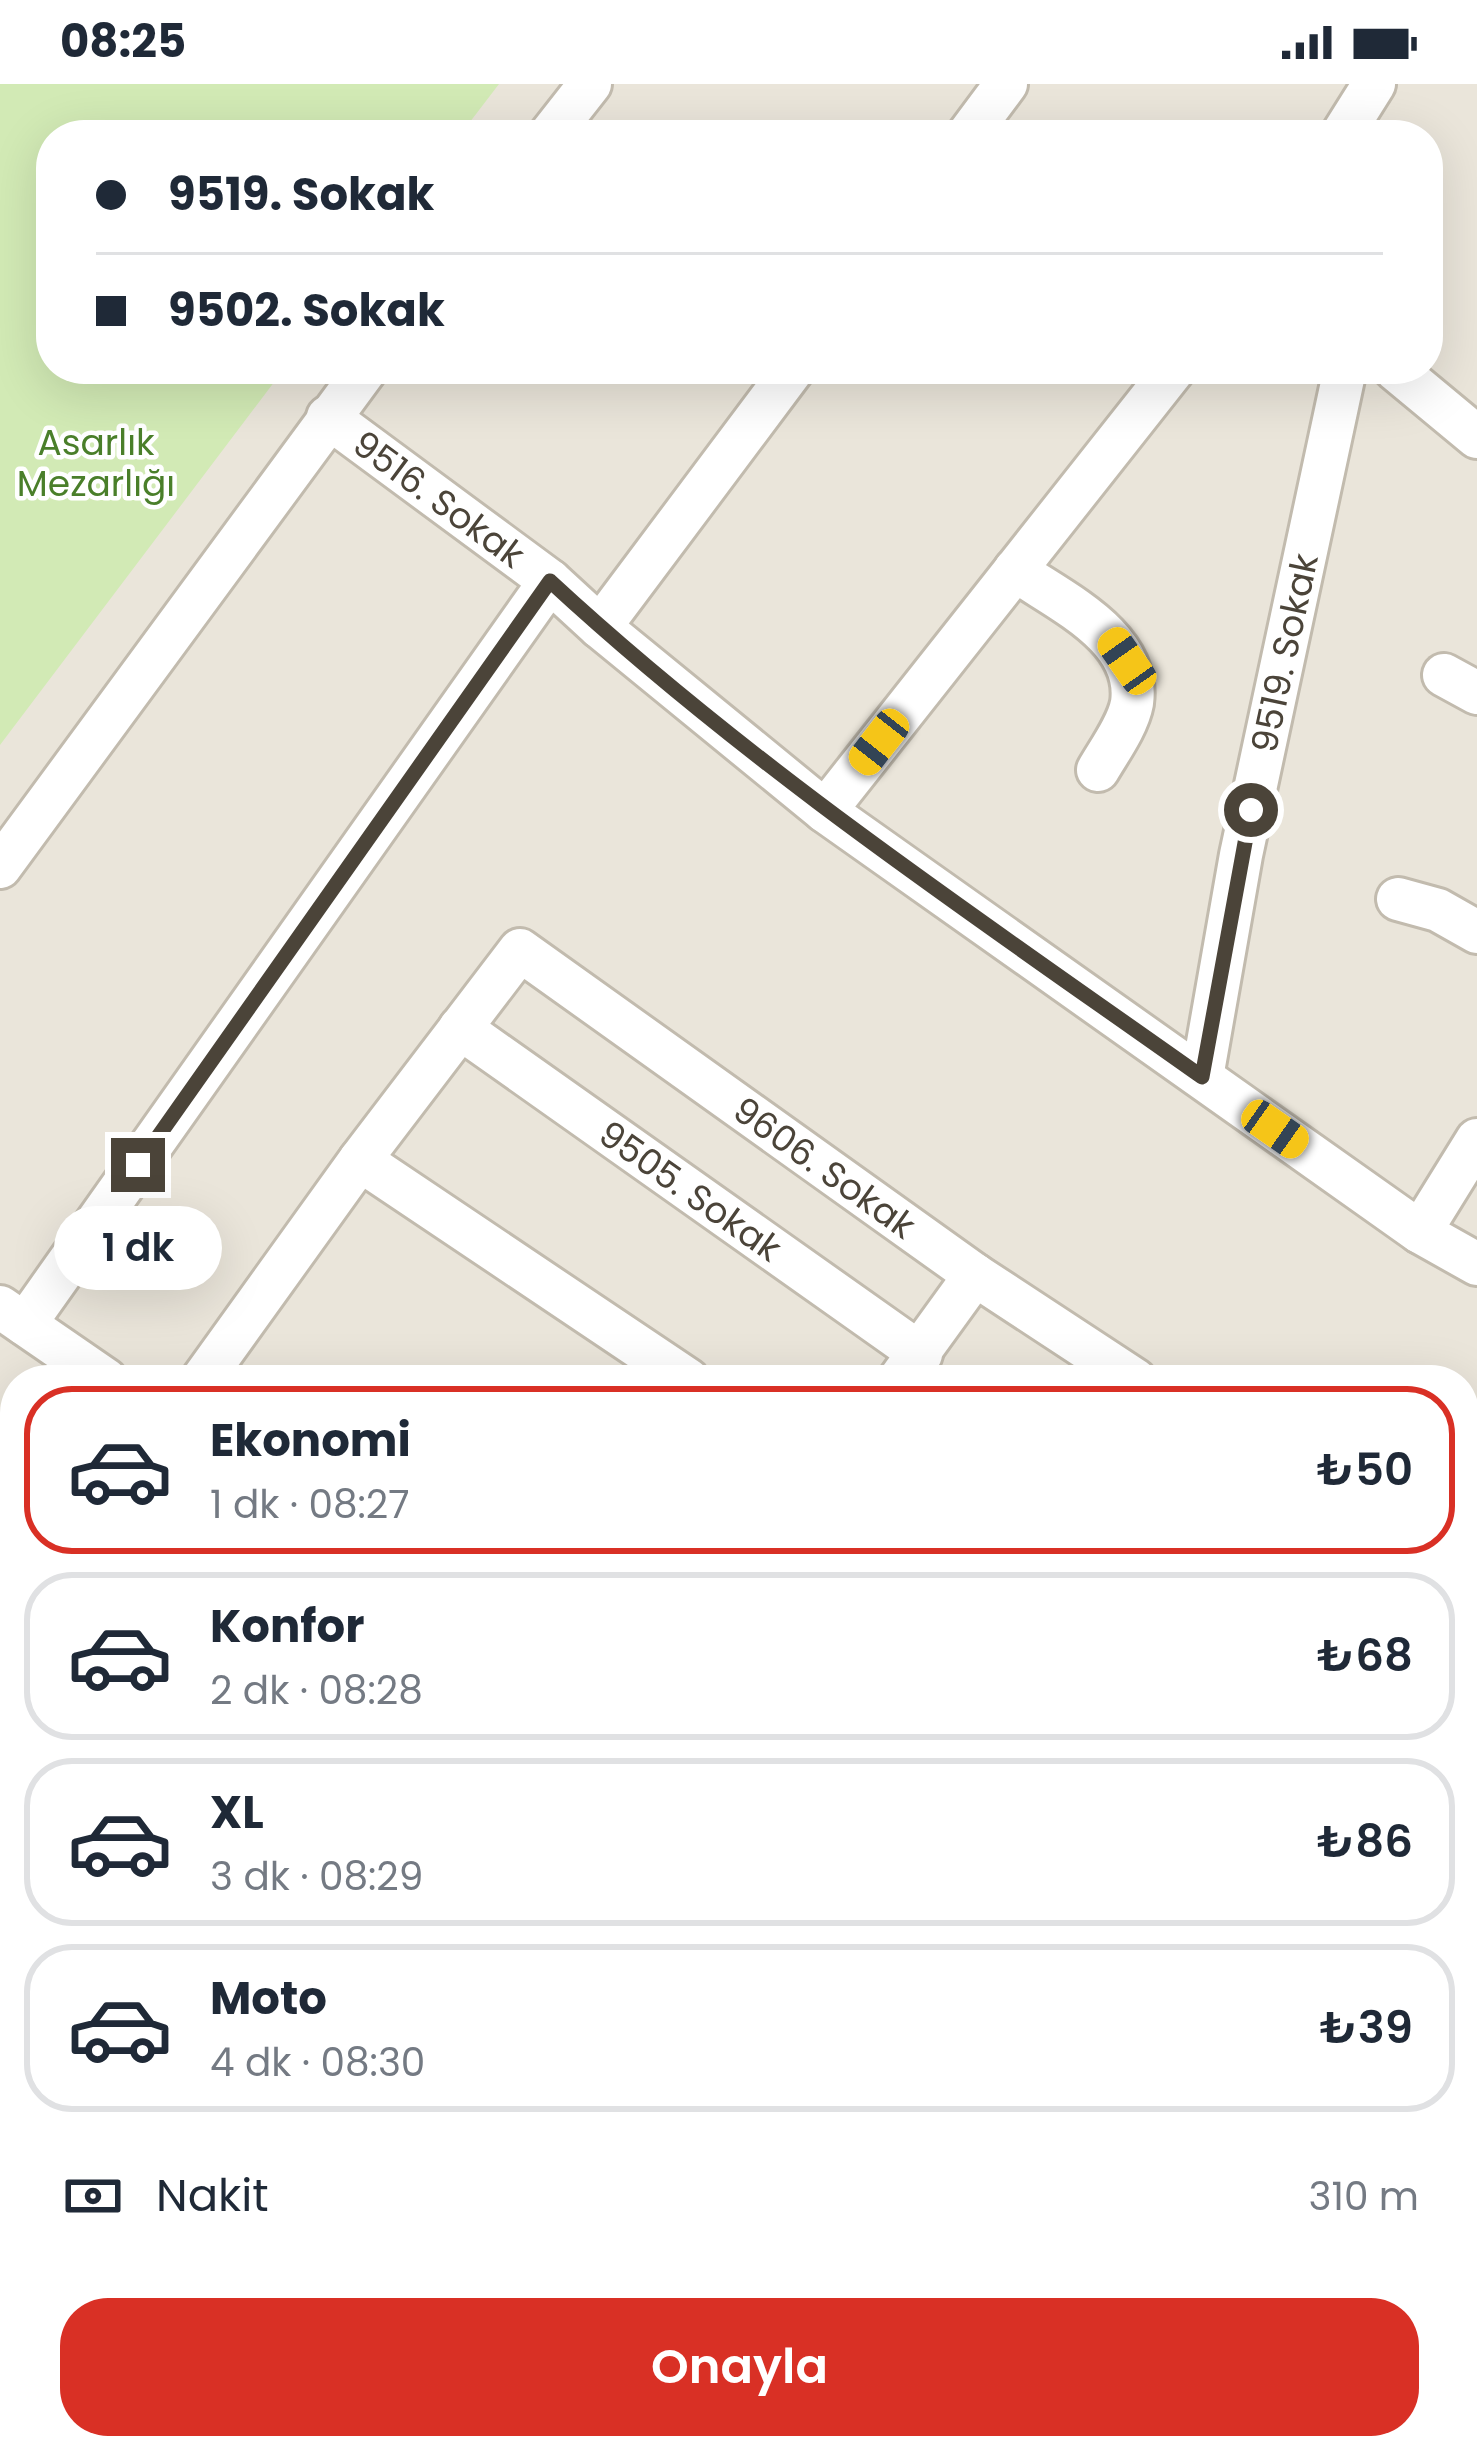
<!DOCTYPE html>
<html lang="tr">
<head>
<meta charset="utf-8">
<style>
  body { margin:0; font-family:Poppins,sans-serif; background:#f6f6f7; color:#1f2937; height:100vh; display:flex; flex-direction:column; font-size:45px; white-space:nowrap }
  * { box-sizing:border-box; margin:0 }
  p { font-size:39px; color:#747a83 }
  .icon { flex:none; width:66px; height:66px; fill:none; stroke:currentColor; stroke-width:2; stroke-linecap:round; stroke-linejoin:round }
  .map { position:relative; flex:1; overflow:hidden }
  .details { position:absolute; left:0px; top:1281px; width:1479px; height:1095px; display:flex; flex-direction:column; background:#fff; border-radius:48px 48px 0 0; box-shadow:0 12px 48px #0002 }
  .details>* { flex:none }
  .guide { position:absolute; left:36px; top:36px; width:1407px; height:264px; border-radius:48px; box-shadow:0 12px 48px #0002; display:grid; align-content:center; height:264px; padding:0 60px; background:#fff }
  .end { position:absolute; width:54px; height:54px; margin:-27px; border:15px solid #4b4439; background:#fff; box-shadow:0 0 0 6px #fff }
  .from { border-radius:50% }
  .bubble { position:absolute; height:84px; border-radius:42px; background:#fff; box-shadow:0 12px 48px #0002; font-size:39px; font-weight:600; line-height:84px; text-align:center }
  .car { position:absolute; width:36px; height:72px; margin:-36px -18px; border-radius:15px; box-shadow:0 0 9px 3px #0007; background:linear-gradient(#f5c518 24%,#345 0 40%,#f5c518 0 76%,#345 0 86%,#f5c518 0) }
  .guide b { display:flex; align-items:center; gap:42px; height:114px; font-size:45px }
  .guide b+b { border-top:3px solid #e0e1e3 }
  .guide i { width:30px; height:30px; background:#1f2937 }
  ul { padding:21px 0 0; list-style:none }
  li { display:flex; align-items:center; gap:36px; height:168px; margin:0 24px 18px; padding:0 36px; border:6px solid #e0e1e3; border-radius:48px }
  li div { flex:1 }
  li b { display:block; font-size:45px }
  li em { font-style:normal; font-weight:600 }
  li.on { border-color:#d93025 }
  li>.icon { width:108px; height:108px; stroke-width:1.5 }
  .pay { display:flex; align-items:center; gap:30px; height:132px; padding:0 60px; font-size:45px }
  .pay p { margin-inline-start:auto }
  .cta { display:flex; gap:24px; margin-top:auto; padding:24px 60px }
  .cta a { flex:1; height:138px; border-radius:48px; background:#d93025; color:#fff; font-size:48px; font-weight:600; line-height:138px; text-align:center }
  .status { display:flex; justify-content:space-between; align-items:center; height:84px; padding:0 60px; background:#fff; direction:ltr }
  .status svg { height:33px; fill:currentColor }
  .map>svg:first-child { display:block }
  .residential { fill:#eae5da; fill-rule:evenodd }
  .green { fill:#d2eab5 }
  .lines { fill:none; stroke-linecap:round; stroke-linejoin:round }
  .minor-casing { stroke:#c2bbae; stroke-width:48 }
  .minor { stroke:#fff; stroke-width:42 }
  .wall { fill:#bab2a6 }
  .building { fill:#d8cfc1; stroke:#979187; stroke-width:3 }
  .route { stroke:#4b4439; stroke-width:15 }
  .labels { text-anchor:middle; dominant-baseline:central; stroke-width:9; stroke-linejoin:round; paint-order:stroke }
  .park-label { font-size:36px; fill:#4a7f2a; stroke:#fff }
  .street-label { font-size:36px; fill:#4b4439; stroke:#fff }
</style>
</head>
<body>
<div class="status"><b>08:25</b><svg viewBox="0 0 49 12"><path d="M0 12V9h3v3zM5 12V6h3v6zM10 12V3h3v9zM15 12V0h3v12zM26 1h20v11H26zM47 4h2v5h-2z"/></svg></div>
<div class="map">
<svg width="1477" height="2374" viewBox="0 0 1477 2374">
  <rect width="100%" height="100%" fill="#f6f3ec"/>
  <path class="residential" d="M 0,0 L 1477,0 L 1477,2374 L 0,2374 ZM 51,51 L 1428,51 L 1428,285 L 51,285 ZM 15,1296 L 1464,1296 L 1464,2361 L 15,2361 Z"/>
  <polygon class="green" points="0,0 499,0 460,51 51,51 51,285 284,285 0,661"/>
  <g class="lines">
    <g class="minor-casing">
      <g id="minor">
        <polyline points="550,51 590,0"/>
        <polyline points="968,51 1006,0"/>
        <polyline points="1342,51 1374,0"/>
        <polyline points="1395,285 1477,353"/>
        <path id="s1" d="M 328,333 L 550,497 L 600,543 L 825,727 L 1420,1148 L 1477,1180"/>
        <path d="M 1015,486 C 1061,518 1141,553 1132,619 C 1128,641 1109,667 1098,686"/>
        <polyline points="600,543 793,285"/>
        <polyline points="1444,591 1477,609"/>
        <polyline points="825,727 1174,285"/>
        <polyline points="0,783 366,285"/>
        <polyline points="1398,815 1438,826 1477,848"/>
        <path id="s2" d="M 460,944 L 921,1270"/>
        <path id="s3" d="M 1202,993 L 1241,771 L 1345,285"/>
        <polyline points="360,1076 688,1296"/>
        <polyline points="1420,1148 1477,1056"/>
        <polyline points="0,1223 106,1296"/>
        <polyline points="25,1240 550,497"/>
        <path id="s4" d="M 202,1296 L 360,1076 L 520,866 L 975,1191 L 1135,1296"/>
        <polyline points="899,1296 975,1191"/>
        <polyline points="1464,1420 1477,1401"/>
        <polyline points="1464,1513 1477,1521"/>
        <polyline points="0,1565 15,1541"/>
        <polyline points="1464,1771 1477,1777"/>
        <polyline points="1464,1900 1477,1874"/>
        <polyline points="0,1922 15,1933"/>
        <polyline points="0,1985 15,1996"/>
        <polyline points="1464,2354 1477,2331"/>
        <polyline points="648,2361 669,2374"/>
        <polyline points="715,2361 737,2374"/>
        <polyline points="575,2374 579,2361"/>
        <polyline points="840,2374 842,2361"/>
        <polyline points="1109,2374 1123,2361"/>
      </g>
    </g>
    <use href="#minor" class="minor"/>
  </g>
  <polygon class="wall" points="0,1613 15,1620 15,1817 0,1802"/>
  <polygon class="building" points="0,1613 15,1620 15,1806 0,1792"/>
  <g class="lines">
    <path class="route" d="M 138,1081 L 550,497 C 751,683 979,835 1202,993 L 1251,726"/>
  </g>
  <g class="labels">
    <g class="park-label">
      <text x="96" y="358">Asarlık<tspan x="96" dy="41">Mezarlığı</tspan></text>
    </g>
    <g class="street-label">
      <text stroke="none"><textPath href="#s1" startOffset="138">9516. Sokak</textPath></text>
      <text stroke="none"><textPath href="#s3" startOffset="432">9519. Sokak</textPath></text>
      <text stroke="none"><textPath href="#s4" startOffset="909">9606. Sokak</textPath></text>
      <text stroke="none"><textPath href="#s2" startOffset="282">9505. Sokak</textPath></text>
    </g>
  </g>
</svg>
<i class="end from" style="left:1251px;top:726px"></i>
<i class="end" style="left:138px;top:1081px"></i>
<div class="bubble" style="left:54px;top:1122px;width:168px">1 dk</div>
<i class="car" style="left:1127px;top:577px;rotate:325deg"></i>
<i class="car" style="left:879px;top:658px;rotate:218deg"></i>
<i class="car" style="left:1275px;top:1045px;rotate:125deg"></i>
<div class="guide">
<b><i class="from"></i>9519. Sokak</b>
<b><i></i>9502. Sokak</b>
</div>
<section class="details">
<ul>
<li class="on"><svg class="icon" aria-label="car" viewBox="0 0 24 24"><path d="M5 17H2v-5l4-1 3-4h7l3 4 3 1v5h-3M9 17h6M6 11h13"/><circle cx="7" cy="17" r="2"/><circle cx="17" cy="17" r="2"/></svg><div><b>Ekonomi</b><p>1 dk · 08:27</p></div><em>₺50</em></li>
<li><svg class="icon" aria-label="car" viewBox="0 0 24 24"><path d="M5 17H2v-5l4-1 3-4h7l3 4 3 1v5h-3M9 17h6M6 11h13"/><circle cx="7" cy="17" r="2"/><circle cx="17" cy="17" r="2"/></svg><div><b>Konfor</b><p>2 dk · 08:28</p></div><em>₺68</em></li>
<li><svg class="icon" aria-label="car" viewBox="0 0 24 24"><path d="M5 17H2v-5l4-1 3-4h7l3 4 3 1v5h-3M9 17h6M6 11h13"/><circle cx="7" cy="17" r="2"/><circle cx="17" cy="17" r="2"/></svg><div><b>XL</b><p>3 dk · 08:29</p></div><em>₺86</em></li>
<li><svg class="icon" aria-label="car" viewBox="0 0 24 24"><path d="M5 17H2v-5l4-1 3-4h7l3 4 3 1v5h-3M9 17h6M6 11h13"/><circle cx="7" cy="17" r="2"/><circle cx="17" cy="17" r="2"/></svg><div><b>Moto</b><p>4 dk · 08:30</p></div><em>₺39</em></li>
</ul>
<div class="pay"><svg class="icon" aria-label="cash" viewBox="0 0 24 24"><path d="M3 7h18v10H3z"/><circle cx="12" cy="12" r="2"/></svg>Nakit<p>310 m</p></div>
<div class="cta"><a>Onayla</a></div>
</section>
</div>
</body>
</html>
